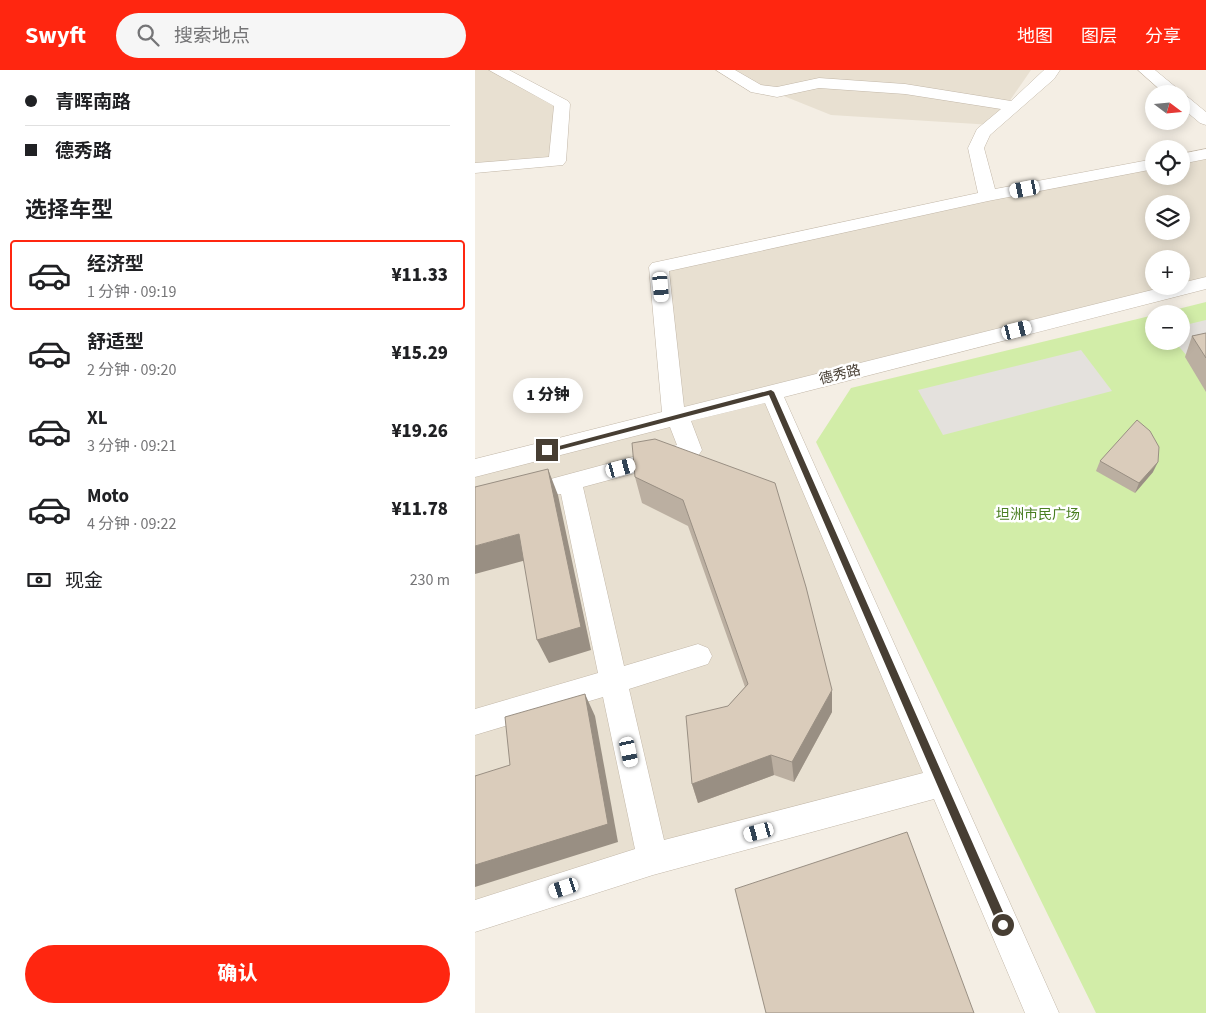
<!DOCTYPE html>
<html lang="zh">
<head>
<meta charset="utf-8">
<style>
  body { margin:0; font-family:"Source Sans 3","Noto Sans SC",sans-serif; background:#f6f6f6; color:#202124; height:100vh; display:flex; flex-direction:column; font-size:19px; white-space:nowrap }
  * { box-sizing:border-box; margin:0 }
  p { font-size:16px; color:#757577 }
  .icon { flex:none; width:28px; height:28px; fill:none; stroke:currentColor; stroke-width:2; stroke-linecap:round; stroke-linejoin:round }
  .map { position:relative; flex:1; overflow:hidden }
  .side { display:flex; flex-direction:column; background:#fff; width:475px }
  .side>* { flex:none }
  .top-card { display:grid; align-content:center; height:110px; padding:0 25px; background:#fff }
  .needle { width:32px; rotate:106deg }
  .controls { position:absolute; left:670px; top:15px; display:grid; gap:10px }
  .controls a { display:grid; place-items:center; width:45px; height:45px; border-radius:50%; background:#fff; box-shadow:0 2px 12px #0003; font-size:25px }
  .end { position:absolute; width:22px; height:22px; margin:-11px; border:6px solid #473e33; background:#fff; box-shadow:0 0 0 2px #fff }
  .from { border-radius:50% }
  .bubble { position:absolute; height:35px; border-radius:18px; background:#fff; box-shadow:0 2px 12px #0003; font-size:16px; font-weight:800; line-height:35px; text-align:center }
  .car { position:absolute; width:15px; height:30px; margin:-15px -8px; border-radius:6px; box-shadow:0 0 4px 1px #0007; background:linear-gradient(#fff 24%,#345 0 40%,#fff 0 76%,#345 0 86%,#fff 0) }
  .top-card b { display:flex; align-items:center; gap:18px; height:48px; font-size:19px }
  .top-card b+b { border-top:1px solid #e0e0e0 }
  .top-card i { width:12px; height:12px; background:#202124 }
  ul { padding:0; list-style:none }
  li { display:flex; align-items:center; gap:15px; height:70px; margin:0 10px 8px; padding:0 15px; border:2px solid transparent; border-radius:5px }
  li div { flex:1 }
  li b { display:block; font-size:19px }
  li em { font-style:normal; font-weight:800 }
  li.selected { border-color:#ff2610 }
  li>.icon { width:45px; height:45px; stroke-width:1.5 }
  h2 { padding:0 25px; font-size:22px; line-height:60px }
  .pay { display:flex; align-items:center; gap:12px; height:55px; padding:0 25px; font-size:19px }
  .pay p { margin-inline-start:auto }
  .cta { display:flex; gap:10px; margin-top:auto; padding:10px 25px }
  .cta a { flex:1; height:58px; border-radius:30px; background:#ff2610; color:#fff; font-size:20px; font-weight:800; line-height:58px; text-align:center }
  header { display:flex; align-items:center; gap:30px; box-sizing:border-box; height:70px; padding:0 25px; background:#ff2610; color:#fff }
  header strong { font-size:24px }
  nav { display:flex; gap:28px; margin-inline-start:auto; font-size:18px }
  .search { width:350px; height:45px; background:#f6f6f6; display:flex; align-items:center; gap:12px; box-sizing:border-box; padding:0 18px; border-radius:28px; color:#757577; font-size:19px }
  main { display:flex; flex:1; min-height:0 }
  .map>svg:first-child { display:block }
  .residential { fill:#e8e0d1; fill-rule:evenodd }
  .green { fill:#d2eda8 }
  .parking { fill:#e4e1dd }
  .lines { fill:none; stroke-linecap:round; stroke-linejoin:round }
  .minor-casing { stroke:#c3b8a9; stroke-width:1 }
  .minor { fill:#fff; fill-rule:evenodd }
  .wall { fill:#bbafa1 }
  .shaded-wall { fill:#998f83 }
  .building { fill:#daccbb; stroke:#998f83 }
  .route { fill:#473e33 }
  .labels { text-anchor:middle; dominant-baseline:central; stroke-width:5; stroke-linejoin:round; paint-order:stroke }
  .street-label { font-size:14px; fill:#473e33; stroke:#fff }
  .park-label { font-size:14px; fill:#497e21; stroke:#fff }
</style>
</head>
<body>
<header>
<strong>Swyft</strong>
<div class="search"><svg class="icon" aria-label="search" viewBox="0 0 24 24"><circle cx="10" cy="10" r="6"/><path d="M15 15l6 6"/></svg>搜索地点</div>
<nav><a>地图</a><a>图层</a><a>分享</a></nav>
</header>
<main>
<section class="side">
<div class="top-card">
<b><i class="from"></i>青晖南路</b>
<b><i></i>德秀路</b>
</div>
<h2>选择车型</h2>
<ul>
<li class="selected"><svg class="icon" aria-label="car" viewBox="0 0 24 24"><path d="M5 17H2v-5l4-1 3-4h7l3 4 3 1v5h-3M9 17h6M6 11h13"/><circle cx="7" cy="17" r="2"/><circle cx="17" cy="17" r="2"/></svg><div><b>经济型</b><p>1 分钟 · 09:19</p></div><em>¥11.33</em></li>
<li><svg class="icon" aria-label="car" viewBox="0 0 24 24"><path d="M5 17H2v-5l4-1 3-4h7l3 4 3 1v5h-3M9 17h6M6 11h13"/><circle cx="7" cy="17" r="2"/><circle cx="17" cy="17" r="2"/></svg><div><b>舒适型</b><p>2 分钟 · 09:20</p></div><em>¥15.29</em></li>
<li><svg class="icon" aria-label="car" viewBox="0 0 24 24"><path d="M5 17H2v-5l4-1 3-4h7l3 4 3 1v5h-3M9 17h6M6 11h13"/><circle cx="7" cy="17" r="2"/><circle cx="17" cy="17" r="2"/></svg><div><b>XL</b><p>3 分钟 · 09:21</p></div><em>¥19.26</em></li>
<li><svg class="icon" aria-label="car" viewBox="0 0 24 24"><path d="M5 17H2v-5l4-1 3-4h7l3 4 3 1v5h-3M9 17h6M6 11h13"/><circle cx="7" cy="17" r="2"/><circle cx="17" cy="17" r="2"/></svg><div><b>Moto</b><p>4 分钟 · 09:22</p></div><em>¥11.78</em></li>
</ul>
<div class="pay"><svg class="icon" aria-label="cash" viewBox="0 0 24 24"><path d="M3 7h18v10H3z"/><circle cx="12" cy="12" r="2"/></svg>现金<p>230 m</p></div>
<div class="cta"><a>确认</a></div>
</section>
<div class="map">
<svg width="731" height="943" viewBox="0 0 731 943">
  <rect width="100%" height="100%" fill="#f4eee4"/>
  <g class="residential">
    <polygon points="0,0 22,0 87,34 82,91 0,98"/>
    <polygon points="255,0 556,0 518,55 356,45 259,6"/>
    <path d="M 731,84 L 731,213 L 297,324 L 466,713 L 0,858 L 0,397 L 199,347 L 184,197 L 679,95 L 679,106 L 706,106 L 706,89 ZM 679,134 L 706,134 L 706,161 L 679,161 ZM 679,189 L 706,189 L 706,216 L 679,216 Z"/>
  </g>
  <polygon class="green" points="731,232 731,943 621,943 341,372 376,318 679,245 679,271 706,271 706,244 683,244"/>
  <g class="parking">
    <polygon points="731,250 731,282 713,287 699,271 706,271 706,256"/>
    <polygon points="606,280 637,321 468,365 443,320"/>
  </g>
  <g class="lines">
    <g class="minor-casing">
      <g id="minor">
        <polygon points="14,0 34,0 93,31 95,34 91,91 88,95 0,103 0,93 74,87 79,36"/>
        <path d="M 241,0 L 260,0 L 286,15 L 302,17 L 344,8 L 430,14 L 536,31 L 569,0 L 585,0 L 579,9 L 515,65 L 509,78 L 520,119 L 679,89 L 679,99 L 513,131 L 194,201 L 209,337 L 693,216 L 706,216 L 706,213 L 731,207 L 731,219 L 309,327 L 584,943 L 550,943 L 459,729 L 178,805 L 0,862 L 0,830 L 160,779 L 128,627 L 0,665 L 0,639 L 123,603 L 86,424 L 80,425 L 72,422 L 68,416 L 72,410 L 202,375 L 195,357 L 0,407 L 0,389 L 187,342 L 174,197 L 177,193 L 503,123 L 493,78 L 502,59 L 526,39 L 430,24 L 344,18 L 302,27 L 276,22 ZM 290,333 L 448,703 L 189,770 L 154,619 L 233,594 L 237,586 L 233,578 L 223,574 L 149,596 L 108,417 L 223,386 L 227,380 L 216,351 Z"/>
        <polygon points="663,0 680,0 731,42 731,55 725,53 706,37 706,24 690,24"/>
        <polygon points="731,79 731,89 706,94 706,84"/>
      </g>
    </g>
    <use href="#minor" class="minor"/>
  </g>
  <g class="wall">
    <polygon points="731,263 731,322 710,287 717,266"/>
    <polygon points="180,369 357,642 319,712 299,705 223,733 217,714 253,636 270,617 213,456 167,433 160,407"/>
    <polygon points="625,391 678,402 660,423 621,401"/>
  </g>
  <g class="shaded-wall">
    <polygon points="683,392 678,402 660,423 664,413"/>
    <polygon points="73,399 83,425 116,580 74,593 62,570"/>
    <polygon points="44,464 55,489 0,504 0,476"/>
    <polygon points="357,620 357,642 319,712 317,692"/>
    <polygon points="110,624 120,646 143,772 0,817 0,795"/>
    <polygon points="296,685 299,705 223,733 217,714"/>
  </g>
  <g class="building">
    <polygon points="731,263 731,288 717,266"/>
    <polygon points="662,350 675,361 684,377 683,392 664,413 625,391"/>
    <polygon points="180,369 300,413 331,517 357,620 317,692 296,685 217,714 211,646 253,636 273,614 208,430 160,407 157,373"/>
    <polygon points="73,399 106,557 62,570 44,464 0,476 0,417"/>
    <polygon points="110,624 133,754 0,795 0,706 35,695 30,647"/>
    <polygon points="432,762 499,943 291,943 260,819"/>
  </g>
  <polygon class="route" points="296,320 299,322 532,851 532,858 524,858 294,325 72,383 69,380"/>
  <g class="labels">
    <g class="street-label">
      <text transform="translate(365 305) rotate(-14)">德秀路</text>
    </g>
    <g class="park-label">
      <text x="563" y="445">坦洲市民广场</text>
    </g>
  </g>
</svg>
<div class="controls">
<a><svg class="needle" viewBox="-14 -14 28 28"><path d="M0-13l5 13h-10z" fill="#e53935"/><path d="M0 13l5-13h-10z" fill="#757577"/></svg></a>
<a><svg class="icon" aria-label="locate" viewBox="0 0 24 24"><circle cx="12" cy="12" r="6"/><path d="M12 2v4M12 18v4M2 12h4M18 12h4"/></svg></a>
<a><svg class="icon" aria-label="layers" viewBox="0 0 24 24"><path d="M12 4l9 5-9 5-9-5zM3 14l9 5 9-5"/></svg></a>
<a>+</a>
<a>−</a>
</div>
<i class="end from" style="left:528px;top:855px"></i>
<i class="end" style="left:72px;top:380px"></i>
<div class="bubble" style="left:38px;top:308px;width:70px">1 分钟</div>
<i class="car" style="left:550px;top:119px;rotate:259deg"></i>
<i class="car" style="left:186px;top:217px;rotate:175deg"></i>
<i class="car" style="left:542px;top:260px;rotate:76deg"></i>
<i class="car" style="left:146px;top:398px;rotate:75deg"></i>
<i class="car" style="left:154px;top:682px;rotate:168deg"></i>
<i class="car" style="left:284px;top:762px;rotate:255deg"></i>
<i class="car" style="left:89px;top:818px;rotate:252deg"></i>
</div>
</main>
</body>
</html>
